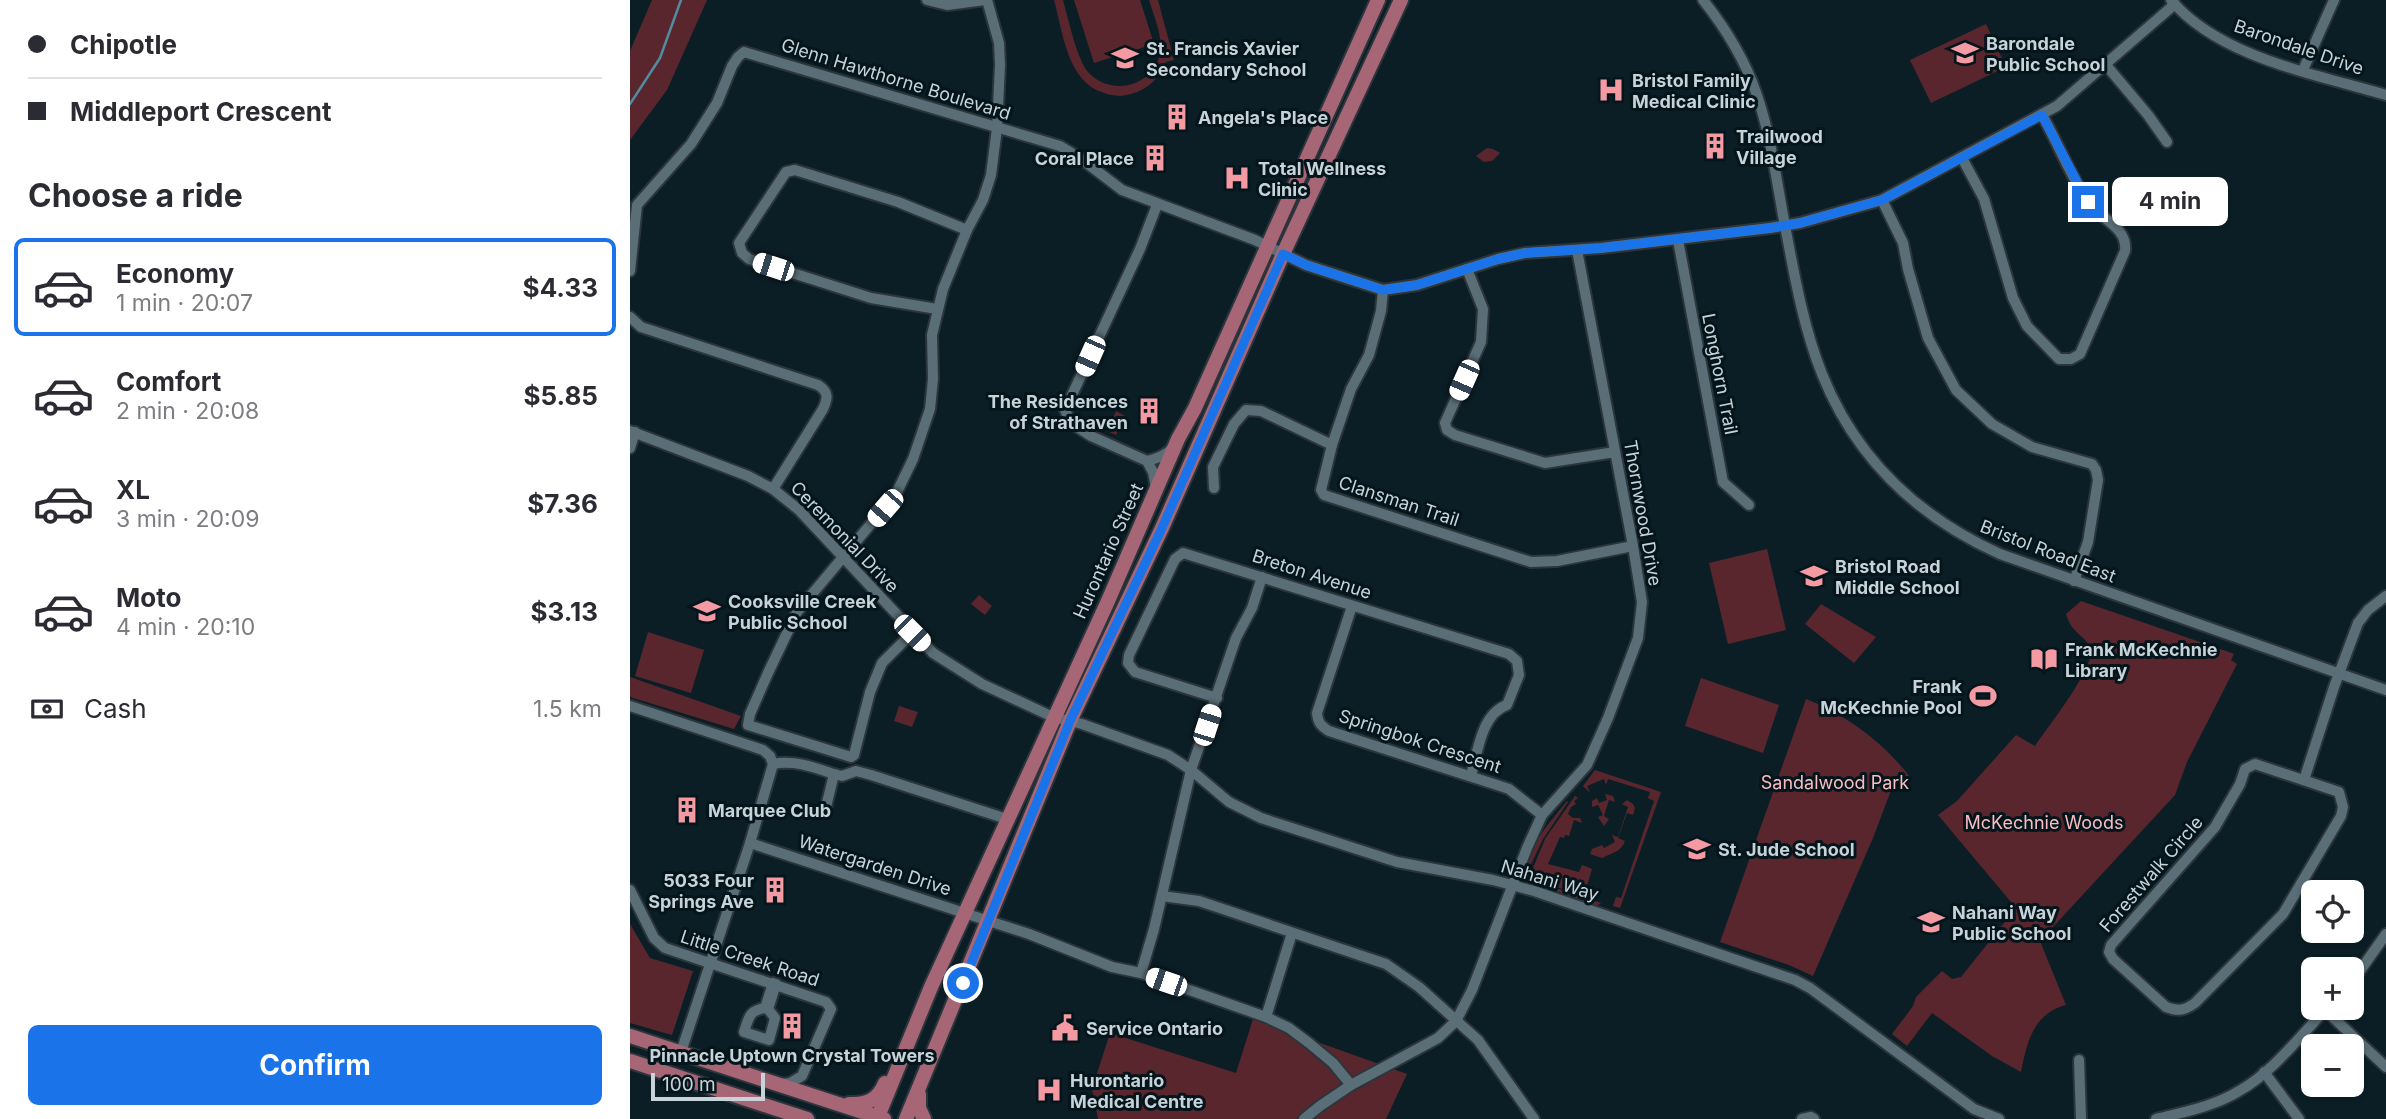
<!DOCTYPE html>
<html lang="en">
<head>
<meta charset="utf-8">
<style>
  body { margin:0; font-family:Inter,sans-serif; background:#f7f7f7; color:#2b2b33; height:100vh; display:flex; flex-direction:column; font-size:26px; white-space:nowrap }
  * { box-sizing:border-box; margin:0 }
  p { font-size:23px; color:#7c7c81 }
  .icon { flex:none; width:38px; height:38px; fill:none; stroke:currentColor; stroke-width:2; stroke-linecap:round; stroke-linejoin:round }
  .map { position:relative; flex:1; overflow:hidden }
  .drawer { display:flex; flex-direction:column; background:#fff; width:630px }
  .drawer>* { flex:none }
  .top-card { display:grid; align-content:center; height:154px; padding:0 28px; background:#fff }
  .controls { position:absolute; left:1671px; top:880px; display:grid; gap:14px }
  .controls a { display:grid; place-items:center; width:63px; height:63px; border-radius:10px; background:#fff; box-shadow:0 2px 5px #0004; font-size:35px }
  .scale { position:absolute; left:21px; bottom:18px; width:114px; box-sizing:border-box; padding-left:7px; border:4px solid #c8d3d9; border-top:0; font-size:19px; line-height:24px; white-space:nowrap; color:#c8d3d9; -webkit-text-stroke:5px #04151c; paint-order:stroke }
  .end { position:absolute; width:32px; height:32px; margin:-16px; border:9px solid #1a73e8; background:#fff; box-shadow:0 0 0 4px #fff }
  .from { border-radius:50% }
  .bubble { position:absolute; height:49px; border-radius:10px; background:#fff; box-shadow:0 2px 5px #0004; font-size:23px; font-weight:700; line-height:49px; text-align:center }
  .car { position:absolute; width:21px; height:42px; margin:-21px -10px; border-radius:9px; box-shadow:0 0 5px 2px #0007; background:linear-gradient(#fff 24%,#345 0 40%,#fff 0 76%,#345 0 86%,#fff 0) }
  .top-card b { display:flex; align-items:center; gap:24px; height:66px; font-size:26px }
  .top-card b+b { border-top:2px solid #e1e1e2 }
  .top-card i { width:18px; height:18px; background:#2b2b33 }
  ul { padding:0; list-style:none }
  li { display:flex; align-items:center; gap:21px; height:98px; margin:0 14px 10px; padding:0 14px; border:4px solid transparent; border-radius:10px }
  li div { flex:1 }
  li b { display:block; font-size:26px }
  li em { font-style:normal; font-weight:700 }
  li.active { border-color:#1a73e8 }
  li>.icon { width:63px; height:63px; stroke-width:1.5 }
  h2 { padding:0 28px; font-size:32px; line-height:84px }
  .pay { display:flex; align-items:center; gap:18px; height:77px; padding:0 28px; font-size:26px }
  .pay p { margin-inline-start:auto }
  .button { display:flex; gap:14px; margin-top:auto; padding:14px 28px }
  .button a { flex:1; height:80px; border-radius:10px; background:#1a73e8; color:#fff; font-size:28px; font-weight:700; line-height:80px; text-align:center }
  main { display:flex; flex:1; min-height:0 }
  .map>svg:first-child { display:block }
  .green { fill:#59262d }
  .lines { fill:none; stroke-linecap:round; stroke-linejoin:round }
  .stream { stroke:#518ca1; stroke-width:2.5 }
  .minor-casing { stroke:#2c353b; stroke-width:14 }
  .major-casing { stroke:#2c353b; stroke-width:18 }
  .minor { stroke:#596e77; stroke-width:10 }
  .major { stroke:#a66675; stroke-width:14 }
  .route { stroke:#1a73e8; stroke-width:9 }
  .labels { text-anchor:middle; dominant-baseline:central; stroke-width:6; stroke-linejoin:round; paint-order:stroke }
  .poi-label { font-size:18px; font-weight:bold; fill:#c8d3d9; stroke:#04151c; text-anchor:start }
  .street-label { font-size:18px; fill:#c8d3d9; stroke:#04151c }
  .park-label { font-size:18px; fill:#fabec2; stroke:#04151c }
</style>
</head>
<body>
<main>
<section class="drawer">
<div class="top-card">
<b><i class="from"></i>Chipotle</b>
<b><i></i>Middleport Crescent</b>
</div>
<h2>Choose a ride</h2>
<ul>
<li class="active"><svg class="icon" aria-label="car" viewBox="0 0 24 24"><path d="M5 17H2v-5l4-1 3-4h7l3 4 3 1v5h-3M9 17h6M6 11h13"/><circle cx="7" cy="17" r="2"/><circle cx="17" cy="17" r="2"/></svg><div><b>Economy</b><p>1 min · 20:07</p></div><em>$4.33</em></li>
<li><svg class="icon" aria-label="car" viewBox="0 0 24 24"><path d="M5 17H2v-5l4-1 3-4h7l3 4 3 1v5h-3M9 17h6M6 11h13"/><circle cx="7" cy="17" r="2"/><circle cx="17" cy="17" r="2"/></svg><div><b>Comfort</b><p>2 min · 20:08</p></div><em>$5.85</em></li>
<li><svg class="icon" aria-label="car" viewBox="0 0 24 24"><path d="M5 17H2v-5l4-1 3-4h7l3 4 3 1v5h-3M9 17h6M6 11h13"/><circle cx="7" cy="17" r="2"/><circle cx="17" cy="17" r="2"/></svg><div><b>XL</b><p>3 min · 20:09</p></div><em>$7.36</em></li>
<li><svg class="icon" aria-label="car" viewBox="0 0 24 24"><path d="M5 17H2v-5l4-1 3-4h7l3 4 3 1v5h-3M9 17h6M6 11h13"/><circle cx="7" cy="17" r="2"/><circle cx="17" cy="17" r="2"/></svg><div><b>Moto</b><p>4 min · 20:10</p></div><em>$3.13</em></li>
</ul>
<div class="pay"><svg class="icon" aria-label="cash" viewBox="0 0 24 24"><path d="M3 7h18v10H3z"/><circle cx="12" cy="12" r="2"/></svg>Cash<p>1.5 km</p></div>
<div class="button"><a>Confirm</a></div>
</section>
<div class="map">
<svg width="1756" height="1119" viewBox="0 0 1756 1119">
  <rect width="100%" height="100%" fill="#0b1e26"/>
  <g class="green">
    <polygon points="22,0 77,0 37,90 0,140 0,51"/>
    <path d="M 424,0 L 433,0 C 438,18 447,59 458,72 C 480,97 524,87 530,53 C 533,36 524,17 519,0 L 528,0 L 544,60 L 536,62 C 529,79 518,89 501,94 C 491,97 483,96 474,93 C 437,82 433,32 424,0 Z"/>
    <polygon points="444,0 510,0 524,44 464,63"/>
    <polygon points="1356,24 1376,67 1301,103 1280,60"/>
    <polygon points="857,148 863,149 870,153 862,161 854,162 846,156"/>
    <polygon points="486,411 495,416 486,435 477,431"/>
    <polygon points="1137,549 1156,630 1098,644 1079,563"/>
    <polygon points="349,595 362,606 355,615 341,604"/>
    <path d="M 1451,601 L 1599,652 L 1604,654 L 1601,660 L 1607,664 L 1557,762 L 1545,795 L 1410,941 L 1436,1005 C 1403,1014 1397,1042 1391,1072 L 1362,1056 L 1302,1013 L 1277,1046 L 1262,1034 L 1283,1006 L 1286,997 L 1312,971 L 1322,979 L 1331,977 L 1386,908 L 1308,815 L 1327,801 L 1386,735 L 1405,746 C 1416,729 1467,666 1460,648 C 1455,634 1442,635 1436,614 Z"/>
    <polygon points="1191,604 1246,637 1224,663 1175,624"/>
    <polygon points="18,632 74,650 61,693 5,676"/>
    <polygon points="0,677 111,716 104,729 0,697"/>
    <polygon points="1071,678 1149,705 1133,753 1055,726"/>
    <path d="M 1176,699 C 1217,715 1253,742 1280,777 L 1263,785 L 1243,838 L 1183,976 L 1159,965 L 1090,942 Z"/>
    <polygon points="269,706 288,712 282,727 264,721"/>
    <polygon points="965,770 1031,792 990,908 983,906 986,897 991,898 1024,801 1018,798 1020,792 978,779 976,785 974,779 957,786 960,793 953,786"/>
    <polygon points="975,794 983,796 985,802 979,800 974,816 979,819 974,826 968,817 973,815 968,805 962,807 962,801 967,798 969,803 977,800"/>
    <polygon points="945,796 948,798 944,801 946,804 941,807 938,814 943,818 950,818 952,823 944,820 939,836 935,835 934,838 930,837 918,864 949,872 952,865 962,869 954,896 899,878 915,839"/>
    <path d="M 997,800 L 1003,804 L 1005,808 L 1003,815 L 997,813 L 988,838 L 995,841 C 991,852 982,853 972,858 L 960,854 L 962,849 L 972,845 L 974,848 L 985,842 L 982,835 L 988,837 L 998,807 L 992,804 Z"/>
    <path d="M 937,801 L 938,802 L 913,839 L 896,875 C 897,846 921,821 937,801 Z"/>
    <polygon points="911,883 971,903 967,906 910,885"/>
    <polygon points="0,924 20,958 63,971 42,1035 0,1023"/>
    <polygon points="623,1019 777,1074 756,1119 468,1119 462,1089 480,1033 606,1073"/>
  </g>
  <g class="lines">
    <polyline class="stream" points="0,104 30,58 51,0"/>
    <g class="minor-casing">
      <g id="minor">
        <polyline points="297,0 317,5 355,0"/>
        <path d="M 1073,0 C 1132,74 1137,125 1153,215 C 1163,267 1172,324 1192,374 C 1226,459 1288,517 1370,554 L 1756,690"/>
        <path d="M 1541,0 C 1590,58 1686,74 1756,95"/>
        <polyline points="1476,65 1518,115 1537,142"/>
        <polyline points="1673,70 1704,0"/>
        <path d="M 1332,158 L 1354,199 L 1383,298 L 1397,326 L 1429,359 L 1441,359 L 1450,354 L 1495,251 C 1498,227 1470,219 1458,202 C 1440,175 1428,143 1412,115"/>
        <polyline points="1252,200 1273,243 1278,269 1298,338 1326,390 1362,424 1402,447 1462,464 1466,470 1468,480 1458,542 1444,581"/>
        <polyline points="1048,240 1093,482 1119,505"/>
        <polyline points="837,269 853,309 851,342 815,423 817,430 825,435 915,463 985,452"/>
        <polyline points="0,271 7,205 61,144 87,103 102,66 108,57 114,52 430,146 450,158 492,190 625,240 676,265 753,290 787,285 868,259 895,253 971,248 1140,228 1170,223 1252,200 1427,106 1545,4"/>
        <polyline points="753,290 751,311 739,355 721,389 702,445 691,490 694,495 901,562 927,561 1003,546"/>
        <polyline points="307,309 241,298 119,259 112,253 109,243 156,172 165,170 268,202 337,230"/>
        <path d="M 0,317 L 11,327 L 188,385 C 199,392 198,398 193,409 L 143,489"/>
        <polyline points="0,431 118,476 143,489 169,510 303,653 352,684 423,717 452,724 538,755 561,770 599,802 631,818 767,862 863,880 904,891 1165,980 1180,988 1344,1109 1369,1119"/>
        <polyline points="0,448 5,432"/>
        <path d="M 517,461 C 528,458 537,455 544,446"/>
        <polyline points="526,488 523,472 517,461 461,436 441,423 435,410 510,249 527,205"/>
        <polyline points="584,488 583,467 604,424 616,410 631,411 702,445"/>
        <path d="M 722,606 L 687,713 C 688,723 691,726 699,731 L 867,785 L 879,789 L 912,815"/>
        <polyline points="282,633 252,663 240,692 224,755 221,757 118,725 120,714 138,673 167,612 266,494 283,459 300,409 303,379 302,335 313,289 337,230 353,200 361,175 367,128 370,65 369,43 357,0"/>
        <path d="M 587,698 L 505,672 L 498,663 L 499,655 L 545,559 L 553,553 L 879,654 L 887,661 L 889,675 L 877,705 C 851,714 848,752 841,775"/>
        <polyline points="0,706 133,750 140,756 143,764 120,843 51,1052"/>
        <path d="M 143,764 C 165,760 183,767 204,774 L 195,811"/>
        <path d="M 1625,764 L 1709,792 L 1713,807 L 1711,816 L 1653,914 L 1565,1003 C 1555,1010 1549,1012 1536,1007 L 1483,959 L 1479,952 L 1481,945 L 1585,827 L 1610,784 L 1615,769 Z"/>
        <polyline points="204,774 212,776 226,771 241,775 377,819"/>
        <polyline points="1674,780 1704,687 1728,623 1738,610 1756,596"/>
        <polyline points="120,843 399,934 482,967 511,973 636,1017 659,1028 679,1043 703,1063 721,1085"/>
        <polyline points="0,890 24,938 35,948 196,1002 201,1009 172,1076 160,1083 151,1084"/>
        <polyline points="532,896 569,901 756,964 789,987 848,1040 904,1119"/>
        <polyline points="511,973 524,929 561,770 606,638 622,608 632,577"/>
        <polyline points="1722,982 1756,934"/>
        <path d="M 143,983 L 135,1008 C 118,1011 119,1018 114,1032 L 139,1040 L 145,1018 L 138,1009 L 146,984"/>
        <polyline points="1695,1010 1756,1067"/>
        <polyline points="636,1017 662,933"/>
        <polyline points="1449,1060 1451,1119"/>
        <polyline points="1634,1072 1669,1119"/>
        <polyline points="674,1119 690,1106 721,1085 808,1038 826,1021 842,990 897,848 912,815 957,765 978,718 1008,638 1012,602 1003,546 947,250"/>
        <polyline points="1172,1119 1181,1117 1184,1119"/>
        <path d="M 1526,1119 C 1554,1112 1585,1106 1609,1091 C 1643,1072 1670,1036 1697,1008"/>
      </g>
    </g>
    <g class="major-casing">
      <g id="major">
        <polyline points="0,1036 254,1119"/>
        <polyline points="0,1061 177,1119"/>
        <polyline points="289,1094 289,1108 294,1119"/>
        <path d="M 219,1104 C 237,1105 248,1100 255,1083"/>
        <polyline points="247,1119 301,987 478,601 548,439 565,408 748,0"/>
        <polyline points="276,1119 440,721 532,528 653,254 771,0"/>
      </g>
    </g>
    <use href="#minor" class="minor"/>
    <use href="#major" class="major"/>
  </g>
  <g class="lines">
    <polyline class="route" points="333,983 440,721 532,528 653,254 676,265 753,290 787,285 868,259 895,253 971,248 1140,228 1170,223 1252,200 1412,115 1458,202"/>
  </g>
  <defs>
    <g id="school-bare" transform="scale(2.1)"><path d="M0-5L7-2L0 1L-7-2ZM-4 1L0 2.5L4 1V4Q0 6-4 4Z" fill="#f49aa3" stroke="#04151c" stroke-width="2.5" paint-order="stroke"/></g>
    <g id="hospital-bare" transform="scale(2.1)"><path d="M-5-5h3v3.5h4V-5h3V5h-3V1.5h-4V5h-3Z" fill="#f49aa3" stroke="#04151c" stroke-width="2.5" paint-order="stroke"/></g>
    <g id="building-bare" transform="scale(2.1)"><path d="M-4-6H4V6H1V3H-1V6H-4ZM-2.5-4.3h1.7v1.8h-1.7ZM.8-4.3h1.7v1.8H.8ZM-2.5-1h1.7V.8h-1.7ZM.8-1h1.7V.8H.8Z" fill="#f49aa3" stroke="#04151c" stroke-width="2.5" paint-order="stroke"/></g>
    <g id="library-bare" transform="scale(2.1)"><path d="M-6-4Q-3-5.5-.7-3.5V5Q-3 3-6 4ZM6-4Q3-5.5 .7-3.5V5Q3 3 6 4Z" fill="#f49aa3" stroke="#04151c" stroke-width="2.5" paint-order="stroke"/></g>
    <g id="stadium-bare" transform="scale(2.1)"><path d="M0-5a6.5 5 0 1 0 0 10a6.5 5 0 1 0 0-10ZM-3.5-1.8h7v3.6h-7Z" fill="#f49aa3" stroke="#04151c" stroke-width="2.5" paint-order="stroke"/></g>
    <g id="civic-bare" transform="scale(2.1)"><path d="M-.6-6.5H3V-4.5H.6V-3L4-1V1h2V6H-6V1h2V-1L-.6-3ZM-1.2 2.5V6h2.4V2.5Z" fill="#f49aa3" stroke="#04151c" stroke-width="2.5" paint-order="stroke"/></g>
  </defs>
  <g fill-rule="evenodd">
    <use href="#school-bare" x="1335" y="53"/>
    <use href="#school-bare" x="495" y="58"/>
    <use href="#hospital-bare" x="981" y="90"/>
    <use href="#building-bare" x="547" y="117"/>
    <use href="#building-bare" x="1085" y="146"/>
    <use href="#building-bare" x="525" y="158"/>
    <use href="#hospital-bare" x="607" y="178"/>
    <use href="#building-bare" x="519" y="411"/>
    <use href="#school-bare" x="1184" y="576"/>
    <use href="#school-bare" x="77" y="611"/>
    <use href="#library-bare" x="1414" y="659"/>
    <use href="#stadium-bare" x="1353" y="696"/>
    <use href="#building-bare" x="57" y="810"/>
    <use href="#school-bare" x="1067" y="849"/>
    <use href="#building-bare" x="145" y="890"/>
    <use href="#school-bare" x="1301" y="922"/>
    <use href="#building-bare" x="162" y="1026"/>
    <use href="#civic-bare" x="435" y="1028"/>
    <use href="#hospital-bare" x="419" y="1090"/>
  </g>
  <g class="labels">
    <g class="poi-label">
      <text x="1356" y="43">Barondale<tspan x="1356" dy="21">Public School</tspan></text>
      <text x="516" y="48">St. Francis Xavier<tspan x="516" dy="21">Secondary School</tspan></text>
      <text x="1002" y="80">Bristol Family<tspan x="1002" dy="21">Medical Clinic</tspan></text>
      <text x="568" y="117">Angela's Place</text>
      <text x="1106" y="136">Trailwood<tspan x="1106" dy="21">Village</tspan></text>
      <text x="504" y="158" text-anchor="end">Coral Place</text>
      <text x="628" y="168">Total Wellness<tspan x="628" dy="21">Clinic</tspan></text>
      <text x="498" y="401" text-anchor="end">The Residences<tspan x="498" dy="21">of Strathaven</tspan></text>
      <text x="1205" y="566">Bristol Road<tspan x="1205" dy="21">Middle School</tspan></text>
      <text x="98" y="601">Cooksville Creek<tspan x="98" dy="21">Public School</tspan></text>
      <text x="1435" y="649">Frank McKechnie<tspan x="1435" dy="21">Library</tspan></text>
      <text x="1332" y="686" text-anchor="end">Frank<tspan x="1332" dy="21">McKechnie Pool</tspan></text>
      <text x="78" y="810">Marquee Club</text>
      <text x="1088" y="849">St. Jude School</text>
      <text x="124" y="880" text-anchor="end">5033 Four<tspan x="124" dy="21">Springs Ave</tspan></text>
      <text x="1322" y="912">Nahani Way<tspan x="1322" dy="21">Public School</tspan></text>
      <text x="456" y="1028">Service Ontario</text>
      <text x="162" y="1055" text-anchor="middle">Pinnacle Uptown Crystal Towers</text>
      <text x="440" y="1080">Hurontario<tspan x="440" dy="21">Medical Centre</tspan></text>
    </g>
    <g class="street-label">
      <text transform="translate(1669 47) rotate(19)">Barondale Drive</text>
      <text transform="translate(266 79) rotate(17)">Glenn Hawthorne Boulevard</text>
      <text transform="translate(1090 374) rotate(79)">Longhorn Trail</text>
      <text transform="translate(769 501) rotate(18)">Clansman Trail</text>
      <text transform="translate(1013 513) rotate(80)">Thornwood Drive</text>
      <text transform="translate(215 537) rotate(46)">Ceremonial Drive</text>
      <text transform="translate(478 551) rotate(-66)">Hurontario Street</text>
      <text transform="translate(1418 551) rotate(21)">Bristol Road East</text>
      <text transform="translate(682 574) rotate(18)">Breton Avenue</text>
      <text transform="translate(790 741) rotate(18)">Springbok Crescent</text>
      <text transform="translate(245 865) rotate(18)">Watergarden Drive</text>
      <text transform="translate(1521 874) rotate(-49)">Forestwalk Circle</text>
      <text transform="translate(920 880) rotate(17)">Nahani Way</text>
      <text transform="translate(120 958) rotate(18)">Little Creek Road</text>
    </g>
    <g class="park-label">
      <text x="1205" y="782">Sandalwood Park</text>
      <text x="1414" y="822">McKechnie Woods</text>
    </g>
  </g>
</svg>
<div class="controls">
<a><svg class="icon" aria-label="locate" viewBox="0 0 24 24"><circle cx="12" cy="12" r="6"/><path d="M12 2v4M12 18v4M2 12h4M18 12h4"/></svg></a>
<a>+</a>
<a>−</a>
</div>
<div class="scale">100 m</div>
<i class="end from" style="left:333px;top:983px"></i>
<i class="end" style="left:1458px;top:202px"></i>
<div class="bubble" style="left:1482px;top:177px;width:116px">4 min</div>
<i class="car" style="left:143px;top:267px;rotate:288deg"></i>
<i class="car" style="left:460px;top:356px;rotate:204deg"></i>
<i class="car" style="left:834px;top:380px;rotate:204deg"></i>
<i class="car" style="left:255px;top:508px;rotate:221deg"></i>
<i class="car" style="left:282px;top:633px;rotate:135deg"></i>
<i class="car" style="left:577px;top:725px;rotate:18deg"></i>
<i class="car" style="left:536px;top:982px;rotate:289deg"></i>
</div>
</main>
</body>
</html>
